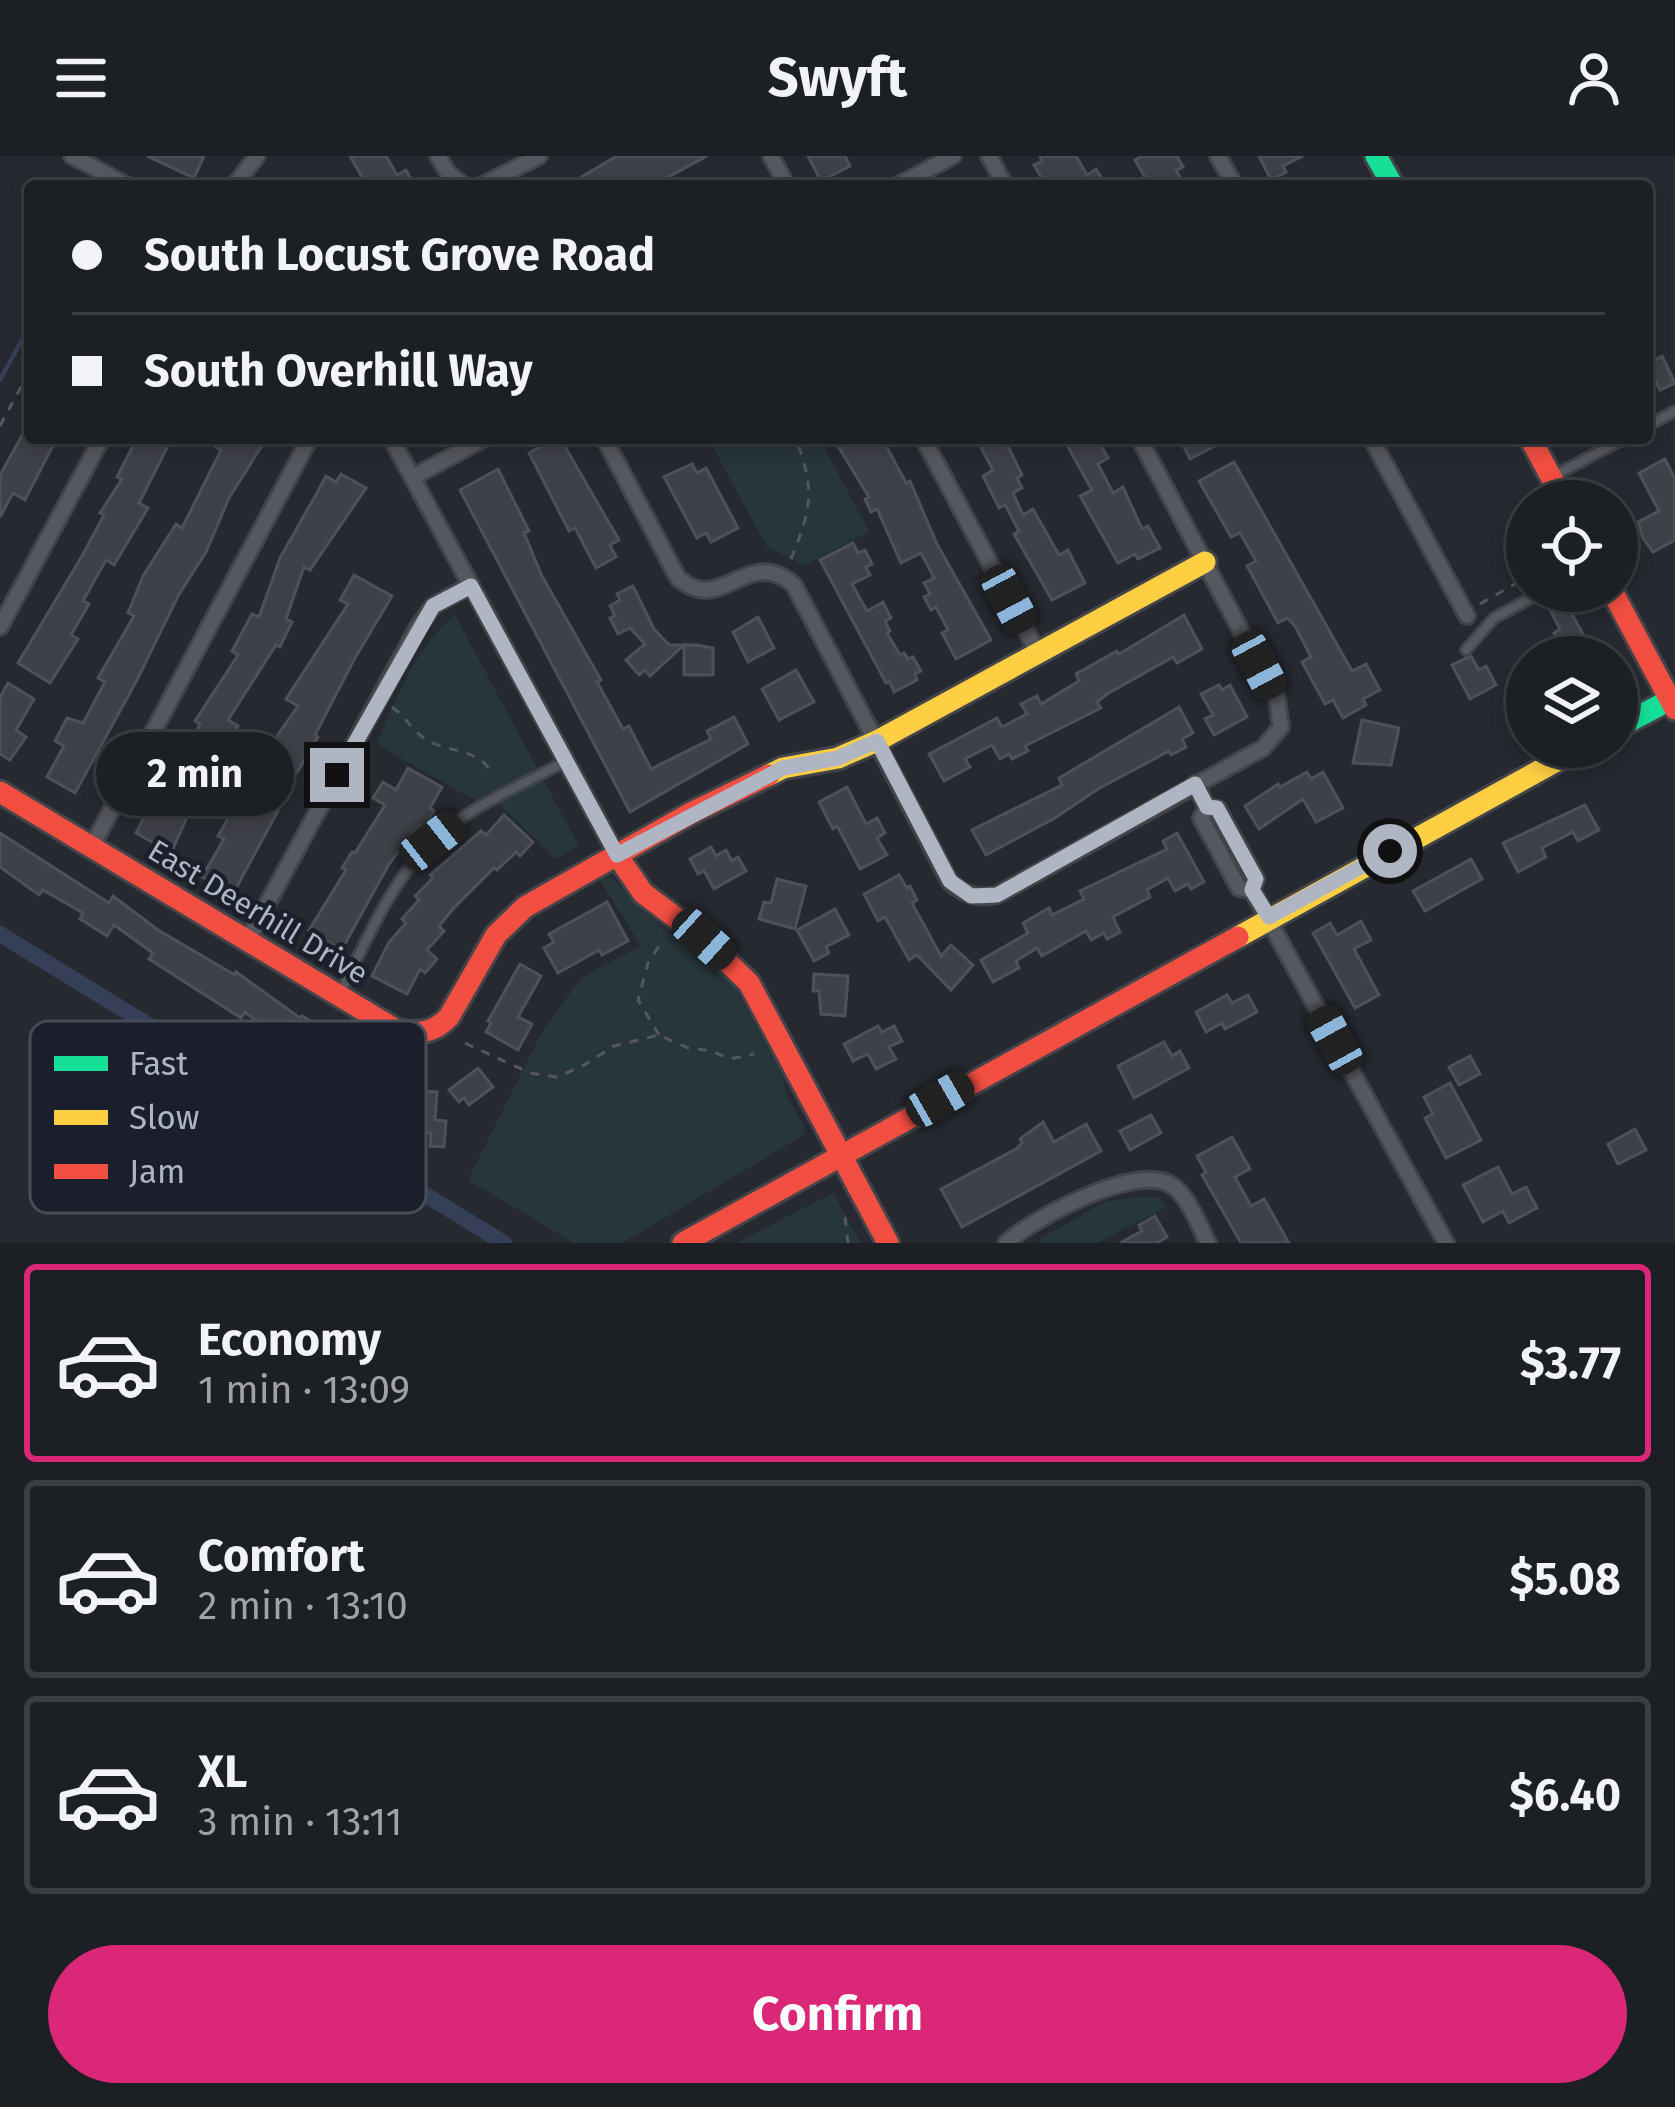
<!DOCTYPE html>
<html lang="en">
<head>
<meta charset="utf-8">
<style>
  body { margin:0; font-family:"Fira Sans",sans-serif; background:#25272c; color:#f1f3f6; height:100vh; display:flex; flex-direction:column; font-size:45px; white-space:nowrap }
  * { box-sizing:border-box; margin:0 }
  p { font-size:39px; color:#a0a2a6 }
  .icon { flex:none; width:66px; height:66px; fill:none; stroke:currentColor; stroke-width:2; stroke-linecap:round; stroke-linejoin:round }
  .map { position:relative; height:1087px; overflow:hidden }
  .drawer { display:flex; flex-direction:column; background:#1c1f24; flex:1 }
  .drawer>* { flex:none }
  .hud { position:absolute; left:24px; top:24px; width:1629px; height:264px; border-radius:12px; box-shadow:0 6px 18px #0003,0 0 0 3px #3a3d41; display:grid; align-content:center; height:264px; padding:0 48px; background:#1c1f24 }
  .buttons { position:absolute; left:1506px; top:324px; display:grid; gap:24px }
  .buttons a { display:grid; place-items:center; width:132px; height:132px; border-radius:50%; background:#1c1f24; box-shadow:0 6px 18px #0003,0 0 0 3px #3a3d41; font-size:60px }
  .end { position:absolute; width:54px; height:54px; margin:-27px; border:15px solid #afb5c3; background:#111; box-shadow:0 0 0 6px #111 }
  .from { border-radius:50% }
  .bubble { position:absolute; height:84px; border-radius:42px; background:#1c1f24; box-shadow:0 6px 18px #0003,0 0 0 3px #3a3d41; font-size:39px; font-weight:700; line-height:84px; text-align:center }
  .car { position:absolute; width:36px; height:72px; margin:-36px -18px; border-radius:15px; box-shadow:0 0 9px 3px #0007; background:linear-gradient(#222 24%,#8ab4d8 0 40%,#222 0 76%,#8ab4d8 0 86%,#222 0) }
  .hud b { display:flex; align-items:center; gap:42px; height:114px; font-size:45px }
  .hud b+b { border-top:3px solid #3a3d41 }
  .hud i { width:30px; height:30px; background:#f1f3f6 }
  ul { padding:21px 0 0; list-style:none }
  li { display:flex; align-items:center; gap:36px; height:198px; margin:0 24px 18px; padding:0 24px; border:6px solid #3a3d41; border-radius:12px }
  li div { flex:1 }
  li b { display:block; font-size:45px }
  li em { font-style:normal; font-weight:700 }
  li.active { border-color:#db2777 }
  li>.icon { width:108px; height:108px; stroke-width:1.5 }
  .cta { display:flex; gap:24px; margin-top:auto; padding:24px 48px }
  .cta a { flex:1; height:138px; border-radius:72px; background:#db2777; color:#fff; font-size:48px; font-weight:700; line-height:138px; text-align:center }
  header { display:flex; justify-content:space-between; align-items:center; height:156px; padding:0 48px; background:#1c1f24; font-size:54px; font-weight:700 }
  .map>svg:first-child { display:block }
  .green { fill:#27363a }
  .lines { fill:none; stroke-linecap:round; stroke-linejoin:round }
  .stream { stroke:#353f58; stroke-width:4.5 }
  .canal { stroke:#353f58; stroke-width:16 }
  .building { fill:#3f4148; stroke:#4e5159; stroke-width:3 }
  .lane-casing { stroke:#42444a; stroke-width:14 }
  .street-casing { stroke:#42444a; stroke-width:20 }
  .fast-casing { stroke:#42444a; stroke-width:27 }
  .slow-casing { stroke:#42444a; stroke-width:27 }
  .jam-casing { stroke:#42444a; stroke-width:27 }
  .path { stroke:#54575d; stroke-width:3; stroke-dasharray:9 9; stroke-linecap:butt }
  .lane { stroke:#56585f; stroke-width:8 }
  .street { stroke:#56585f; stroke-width:14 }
  .fast { stroke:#16e098; stroke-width:21 }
  .slow { stroke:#ffcf43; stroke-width:21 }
  .jam { stroke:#f24e42; stroke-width:21 }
  .route { stroke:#afb5c3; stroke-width:15 }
  .labels { text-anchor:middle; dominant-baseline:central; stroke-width:9; stroke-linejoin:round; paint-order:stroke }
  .street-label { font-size:30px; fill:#afb5c3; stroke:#1a1f2b }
  .key { fill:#1a1f2b; stroke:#474c59; stroke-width:3 }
  .key-label { font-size:33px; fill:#afb5c3 }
</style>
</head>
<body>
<header><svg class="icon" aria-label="menu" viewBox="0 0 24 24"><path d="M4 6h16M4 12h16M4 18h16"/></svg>Swyft<svg class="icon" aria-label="person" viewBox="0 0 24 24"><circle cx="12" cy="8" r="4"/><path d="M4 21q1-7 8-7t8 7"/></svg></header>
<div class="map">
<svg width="1675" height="1087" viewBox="0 0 1675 1087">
  <rect width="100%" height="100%" fill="#262930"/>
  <g class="green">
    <polygon points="708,282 819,282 869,375 804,410 767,391"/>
    <path d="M 455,459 L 579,690 L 555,703 L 495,644 L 480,653 L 474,644 L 377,588 C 395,545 417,488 455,459 Z"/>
    <polygon points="611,721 660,769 703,799 736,834 783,921 785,937 805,971 804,979 622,1087 574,1087 468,1024 542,876 581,822 641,790 599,723"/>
    <polygon points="833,1037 861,1087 737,1087"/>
    <polygon points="1149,1040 1157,1041 1168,1050 1097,1087 1039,1087 1040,1083 1106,1045"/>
  </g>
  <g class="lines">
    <polyline class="stream" points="0,224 30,169"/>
    <polyline class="canal" points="0,778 504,1087"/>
  </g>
  <g class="building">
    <polygon points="147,0 204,0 194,22"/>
    <polygon points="350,0 386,0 397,19 406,14 415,30 367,30"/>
    <polygon points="617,0 707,0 652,30 566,30"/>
    <polygon points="808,0 845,0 850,10 821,25"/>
    <polygon points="1040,0 1076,0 1087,19 1096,13 1104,26 1097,30 1046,30 1034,9 1042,5"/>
    <polygon points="1143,0 1177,0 1183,11 1176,14 1185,30 1150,30 1135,4"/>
    <polygon points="1259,0 1303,0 1283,10 1286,16 1271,24"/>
    <polygon points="1662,200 1675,227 1660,234 1647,208"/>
    <polygon points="30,265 30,282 57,282 25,344 13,337 0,361 0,319"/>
    <polygon points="137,282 162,282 170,286 139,347 148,352 114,409 106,404 83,445 89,448 71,479 78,483 50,527 18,507 82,400 104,359 100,357 122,323 117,321"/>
    <polygon points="222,282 253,282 263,288 229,342 206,396 178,440 137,524 75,637 47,621 64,590 55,585 67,562 83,567 105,526 98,522 134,460 128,457 143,420 176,368 182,372 221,294 216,291"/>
    <polygon points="557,282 560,282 619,384 610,389 616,401 596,412 575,372 569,375 529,297"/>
    <polygon points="833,282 882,282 906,327 910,325 937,388 991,484 956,503 942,477 948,474 936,451 931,454 924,441 930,438 924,427 934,422 921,397 901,407 877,353 871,356 865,343 869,341"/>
    <polygon points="976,282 1004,282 1022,319 1017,322 1022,332 1013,337 1023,359 1033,353 1059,399 1068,394 1085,427 1052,444 1014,378 1019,375 1005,349 999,352 983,320 993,314"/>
    <polygon points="1063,282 1097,282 1108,302 1098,308 1113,337 1123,331 1142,373 1148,370 1160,392 1138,403 1135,398 1118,407 1080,340 1092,334"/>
    <polygon points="1192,282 1230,282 1190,303 1182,287"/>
    <polygon points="1665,303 1675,323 1675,384 1653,396 1643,382 1638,366 1659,355 1639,317"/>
    <polygon points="1234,306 1352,515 1366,508 1380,534 1363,543 1366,549 1343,562 1333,544 1325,548 1302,506 1311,501 1295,470 1287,462 1278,467 1247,410 1256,405 1240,377 1231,381 1199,325"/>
    <polygon points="692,308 697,317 706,312 738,372 711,386 706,377 697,382 664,321"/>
    <polygon points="498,313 529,375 524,377 542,420 601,524 597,526 623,573 629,570 651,613 711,583 707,575 734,561 748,588 630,656 460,334"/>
    <polygon points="341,318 366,332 310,414 304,411 286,463 292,466 280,491 276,489 228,564 238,570 223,593 219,590 171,697 136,677 178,597 184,600 200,568 195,565 238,499 232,495 252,458 259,461 280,402 318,335 326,320 336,326"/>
    <polygon points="853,387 858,397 865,394 872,408 866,411 870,419 852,428 867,455 883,446 891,462 885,465 890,475 887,477 900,499 904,497 908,503 913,501 921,515 915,518 917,524 894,536 889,525 886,527 820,404"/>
    <polygon points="354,419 392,440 355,502 315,579 318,581 296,618 291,616 279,636 286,640 233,738 202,721 224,683 218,680 232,655 237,658 279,577 298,550 286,543 348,448 340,444"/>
    <polygon points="633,430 654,473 669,489 697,489 713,492 713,519 684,519 684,489 650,520 645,514 639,519 626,504 645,488 630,472 618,478 610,462 615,460 610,450 620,444 617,438"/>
    <polygon points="1562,440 1584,480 1562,491 1554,477 1560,473 1547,448"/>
    <polygon points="1184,459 1202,493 1177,507 1173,501 1107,538 1097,546 1101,552 1025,590 1028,595 1012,603 1009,598 1000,603 992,589 965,603 970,611 944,625 929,598 997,562 1002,571 1027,558 1021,548 1037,540 1041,548 1079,525 1076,518 1117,495 1119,498"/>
    <polygon points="758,461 774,492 748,506 733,476"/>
    <polygon points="1471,500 1479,514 1486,510 1496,529 1470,543 1452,509"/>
    <polygon points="796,514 814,546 779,564 762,533"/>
    <polygon points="8,527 34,543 16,574 26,581 10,604 0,598 0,541"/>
    <polygon points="1219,529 1222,534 1230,529 1247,561 1214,579 1205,563 1213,559 1201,538"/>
    <polygon points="1179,551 1193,577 1182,583 1186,591 1171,599 1169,595 1098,633 1055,662 986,699 972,674 1062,629 1059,622"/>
    <polygon points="1362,564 1399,572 1391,609 1353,607"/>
    <polygon points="408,612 442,631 430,652 434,655 424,672 419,669 389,708 341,795 309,774 346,714 342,712 352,696 355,697 385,649 373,642 383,626 396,634"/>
    <polygon points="1307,616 1311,623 1323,616 1343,652 1316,666 1303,643 1259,673 1245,650 1278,628 1280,631"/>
    <polygon points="847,631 866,668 877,662 885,677 877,682 887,699 860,713 837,670 833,673 819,646"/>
    <polygon points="1585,649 1599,674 1578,685 1573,676 1542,692 1546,701 1518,716 1503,687"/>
    <polygon points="504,659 533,686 520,700 516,696 497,714 494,712 453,753 439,770 444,775 427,794 437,803 425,817 420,813 407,838 372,820 389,786 406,767 402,763 419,744 415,740 433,722 430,719 481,675 486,679"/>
    <polygon points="0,677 109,747 113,740 158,774 235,819 236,816 300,862 302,860 365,898 395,924 388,933 437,936 435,964 446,965 444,991 430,990 431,977 394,974 396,944 381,933 372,946 347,927 342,935 317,920 325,908 280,879 277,882 245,856 241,862 149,803 153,797 114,769 107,780 80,763 83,757 43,734 39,739 0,711"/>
    <polygon points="1177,677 1204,726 1191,733 1188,728 1175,735 1168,722 1147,734 1150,741 1113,761 1120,776 1107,783 1104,777 1091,784 1086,775 1042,800 1037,792 1016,805 1019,812 993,826 981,804 1028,777 1023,767 1049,752 1052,759 1084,743 1080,735 1167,693 1163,685"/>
    <polygon points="711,691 716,700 726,694 732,705 738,701 746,715 714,733 704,715 698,718 690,703"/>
    <polygon points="1471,703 1482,723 1425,755 1413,735"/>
    <polygon points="899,719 907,732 910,730 917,744 912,747 941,800 951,789 973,809 951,834 917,799 909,804 885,761 878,765 864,738"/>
    <polygon points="777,723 806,730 795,773 759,763 764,746 771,747"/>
    <polygon points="607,746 628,785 602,799 599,794 558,817 544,792 554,786 549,778"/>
    <polygon points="835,753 849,779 826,791 829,797 814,805 797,774"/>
    <polygon points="1361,765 1371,784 1354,793 1379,839 1355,852 1313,777 1330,767 1337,779"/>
    <polygon points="520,808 541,820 518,861 532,868 518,894 486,876 491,867 488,865"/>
    <polygon points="814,818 848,820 845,860 821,858 819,835 813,835"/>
    <polygon points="1227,839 1232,847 1248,839 1257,856 1225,873 1222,867 1206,876 1196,856"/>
    <polygon points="878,870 882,876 894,870 902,885 889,891 896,903 876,913 868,898 853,905 844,888"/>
    <polygon points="1164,886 1172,900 1180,895 1189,912 1134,942 1118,910"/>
    <polygon points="1470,900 1480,918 1459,929 1449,911"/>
    <polygon points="478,912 493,931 469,949 464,942 459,946 449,934"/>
    <polygon points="1450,927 1481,984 1446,1002 1425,962 1433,958 1424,941"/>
    <polygon points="1151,959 1161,977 1130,994 1120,975"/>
    <polygon points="1043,966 1054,986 1086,968 1101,995 962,1071 941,1033 1016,993 1022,987 1020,983"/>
    <polygon points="1635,973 1646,994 1618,1008 1608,988"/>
    <polygon points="1232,981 1250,1013 1235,1021 1251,1050 1264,1043 1289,1087 1241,1087 1202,1019 1206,1016 1197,1000"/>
    <polygon points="1498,1011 1512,1038 1526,1031 1537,1052 1509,1067 1503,1055 1483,1066 1463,1029"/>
    <polygon points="1155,1060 1167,1081 1157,1087 1120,1087 1142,1075 1139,1069"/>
  </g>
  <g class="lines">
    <g class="lane-casing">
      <g id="lane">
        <polyline points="1647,270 1675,255"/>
        <polyline points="1552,321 1625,282"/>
        <polyline points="1466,494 1494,462 1544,435"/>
        <path d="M 340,837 C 366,786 391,724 434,684 C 470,650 521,630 564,606"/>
      </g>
    </g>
    <g class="street-casing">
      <g id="street">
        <polyline points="72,0 128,30"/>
        <polyline points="438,0 448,17 464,30"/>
        <polyline points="771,0 787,30"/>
        <polyline points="989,0 1005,30"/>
        <polyline points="1218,0 1235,30"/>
        <polyline points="234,30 257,0"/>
        <polyline points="481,30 539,0"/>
        <polyline points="897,30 953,0"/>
        <polyline points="391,282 617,699"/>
        <path d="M 604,282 L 678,422 C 723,461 746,388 794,429 L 950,726 C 965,739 977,743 997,739 L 1263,592 L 1281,571 L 1277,543 L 1139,282"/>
        <polyline points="923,282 1038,497"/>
        <polyline points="1371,282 1467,460"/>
        <polyline points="413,321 485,282"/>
        <polyline points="0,471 102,282"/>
        <polyline points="1195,628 1207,651 1218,653 1256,723 1252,734 1446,1087"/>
        <polyline points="1207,651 1201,662 1239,732 1252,734"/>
        <polyline points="92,690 310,282"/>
        <polyline points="247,785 418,471 433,450 471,429"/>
        <path d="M 1006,1087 C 1032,1063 1139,1005 1173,1030 C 1189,1042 1199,1069 1208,1087"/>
      </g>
    </g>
    <g class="fast-casing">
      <g id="fast">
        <polyline points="1376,0 1393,30"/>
        <polyline points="1617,572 1675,541"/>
      </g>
    </g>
    <g class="slow-casing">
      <g id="slow">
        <polyline points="769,619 783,612 838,602 877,585 1205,406"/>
        <polyline points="1238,781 1582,591"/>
      </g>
    </g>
    <g class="jam-casing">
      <g id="jam">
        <polyline points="1530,282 1564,345"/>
        <polyline points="1612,435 1675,553"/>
        <path d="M 0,636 L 398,875 C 419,878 434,877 449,861 L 496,779 L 525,751 L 691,657 L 769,619"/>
        <polyline points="617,699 643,737 704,783 749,827 888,1087"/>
        <polyline points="683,1087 1238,781"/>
      </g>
    </g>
    <g class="path">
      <polyline points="0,270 30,214"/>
      <path d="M 791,403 C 812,351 815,335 796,282"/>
      <polyline points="1480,448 1527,421"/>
      <path d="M 392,551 C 407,562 413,576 427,584 C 451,598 479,591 493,619"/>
      <polyline points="659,879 638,844 648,807 659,790"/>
      <polyline points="465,887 530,917 556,921 581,911 614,890 659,879 688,892 712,895 730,903 754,898"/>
      <polyline points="845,1061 848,1087"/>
    </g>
    <use href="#lane" class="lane"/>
    <use href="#street" class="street"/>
    <use href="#fast" class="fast"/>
    <use href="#slow" class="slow"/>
    <use href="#jam" class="jam"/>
  </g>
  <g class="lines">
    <polyline class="route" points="337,619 433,450 471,430 617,699 783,612 838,602 877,585 950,725 971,740 997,739 1195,628 1207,651 1217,652 1256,723 1252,734 1269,761 1390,695"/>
  </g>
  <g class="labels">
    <g class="street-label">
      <text transform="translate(258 756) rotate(31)">East Deerhill Drive</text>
    </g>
  </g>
  <rect x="30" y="865" width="396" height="192" rx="18" class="key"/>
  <rect x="54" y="900" width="54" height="15" fill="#16e098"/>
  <rect x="54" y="954" width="54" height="15" fill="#ffcf43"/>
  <rect x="54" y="1008" width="54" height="15" fill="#f24e42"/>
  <g class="key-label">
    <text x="129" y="919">Fast</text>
    <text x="129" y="973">Slow</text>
    <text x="129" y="1027">Jam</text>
  </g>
</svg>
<div class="buttons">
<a><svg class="icon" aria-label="locate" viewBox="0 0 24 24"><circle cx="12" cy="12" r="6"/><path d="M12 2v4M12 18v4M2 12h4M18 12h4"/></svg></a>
<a><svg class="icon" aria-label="layers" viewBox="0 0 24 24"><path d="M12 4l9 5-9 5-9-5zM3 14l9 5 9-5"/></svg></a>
</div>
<i class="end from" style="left:1390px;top:695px"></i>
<i class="end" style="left:337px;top:619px"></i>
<div class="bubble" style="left:96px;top:576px;width:198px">2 min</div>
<i class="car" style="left:1009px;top:443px;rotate:152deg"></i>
<i class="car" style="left:1259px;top:509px;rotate:152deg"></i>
<i class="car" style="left:432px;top:685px;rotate:52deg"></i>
<i class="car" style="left:704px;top:783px;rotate:132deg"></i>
<i class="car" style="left:1335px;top:884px;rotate:331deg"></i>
<i class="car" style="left:940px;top:943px;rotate:60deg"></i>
<div class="hud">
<b><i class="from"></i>South Locust Grove Road</b>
<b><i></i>South Overhill Way</b>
</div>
</div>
<section class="drawer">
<ul>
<li class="active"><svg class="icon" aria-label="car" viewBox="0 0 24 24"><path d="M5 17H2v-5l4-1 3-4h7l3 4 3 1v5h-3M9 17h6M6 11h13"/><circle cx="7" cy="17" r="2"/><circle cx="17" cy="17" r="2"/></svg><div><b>Economy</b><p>1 min · 13:09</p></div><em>$3.77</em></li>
<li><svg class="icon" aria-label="car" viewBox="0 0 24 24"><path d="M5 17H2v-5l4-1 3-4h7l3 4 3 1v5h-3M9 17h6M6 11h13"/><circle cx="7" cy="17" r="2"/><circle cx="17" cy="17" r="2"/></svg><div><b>Comfort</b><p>2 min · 13:10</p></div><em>$5.08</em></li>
<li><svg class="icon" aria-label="car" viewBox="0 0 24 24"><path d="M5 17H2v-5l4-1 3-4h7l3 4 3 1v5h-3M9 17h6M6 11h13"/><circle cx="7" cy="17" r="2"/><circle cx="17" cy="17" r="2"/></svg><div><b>XL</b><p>3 min · 13:11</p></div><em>$6.40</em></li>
</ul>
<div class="cta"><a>Confirm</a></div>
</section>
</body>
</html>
